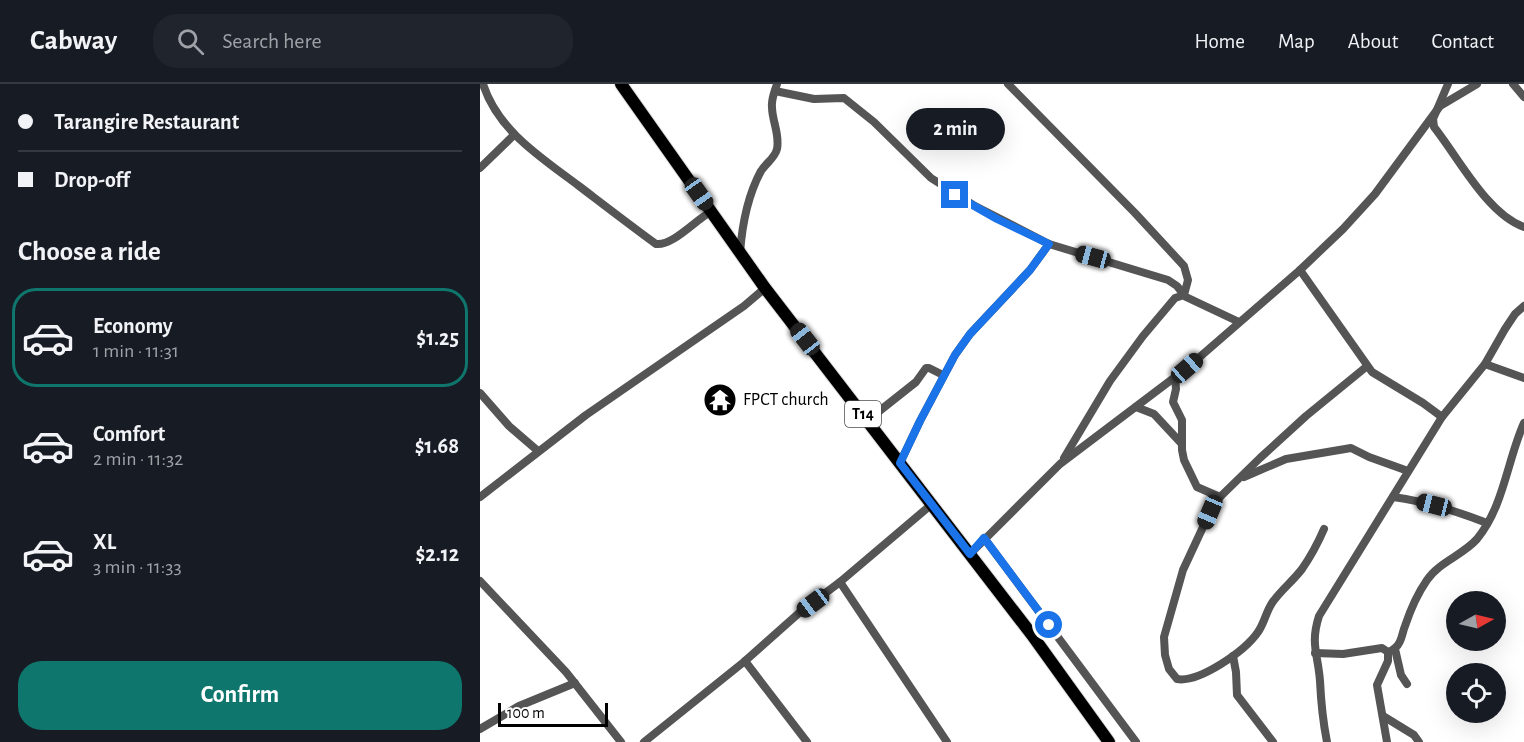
<!DOCTYPE html>
<html lang="en">
<head>
<meta charset="utf-8">
<style>
  body { margin:0; font-family:"Alegreya Sans",sans-serif; background:#20242c; color:#f1f3f6; height:100vh; display:flex; flex-direction:column; font-size:22px; white-space:nowrap }
  * { box-sizing:border-box; margin:0 }
  p { font-size:20px; color:#9ea1a6 }
  .icon { flex:none; width:33px; height:33px; fill:none; stroke:currentColor; stroke-width:2; stroke-linecap:round; stroke-linejoin:round }
  .map { position:relative; flex:1; overflow:hidden }
  .details { display:flex; flex-direction:column; background:#171b24; width:480px }
  .details>* { flex:none }
  .hud { display:grid; align-content:center; height:132px; padding:0 18px; background:#171b24 }
  .needle { width:39px; rotate:82deg }
  .tools { position:absolute; left:966px; top:507px; display:grid; gap:12px }
  .tools a { display:grid; place-items:center; width:60px; height:60px; border-radius:50%; background:#171b24; box-shadow:0 6px 24px #0002; font-size:30px }
  .scale { position:absolute; left:18px; bottom:15px; width:110px; box-sizing:border-box; padding-left:6px; border:3px solid #000; border-top:0; font-size:16px; line-height:21px; white-space:nowrap; color:#000; -webkit-text-stroke:4px #fff; paint-order:stroke }
  .end { position:absolute; width:27px; height:27px; margin:-14px; border:8px solid #1a73e8; background:#fff; box-shadow:0 0 0 3px #fff }
  .from { border-radius:50% }
  .bubble { position:absolute; height:42px; border-radius:21px; background:#171b24; box-shadow:0 6px 24px #0002; font-size:20px; font-weight:700; line-height:42px; text-align:center }
  .car { position:absolute; width:18px; height:36px; margin:-18px -9px; border-radius:8px; box-shadow:0 0 4px 2px #0007; background:linear-gradient(#222 24%,#8ab4d8 0 40%,#222 0 76%,#8ab4d8 0 86%,#222 0) }
  .hud b { display:flex; align-items:center; gap:21px; height:57px; font-size:22px }
  .hud b+b { border-top:2px solid #363941 }
  .hud i { width:15px; height:15px; background:#f1f3f6 }
  ul { padding:0; list-style:none }
  li { display:flex; align-items:center; gap:18px; height:99px; margin:0 12px 9px; padding:0 6px; border:3px solid transparent; border-radius:24px }
  li div { flex:1 }
  li b { display:block; font-size:22px }
  li em { font-style:normal; font-weight:700 }
  li.selected { border-color:#0f766e }
  li>.icon { width:54px; height:54px; stroke-width:1.5 }
  h2 { padding:0 18px; font-size:27px; line-height:72px }
  .button { display:flex; gap:12px; margin-top:auto; padding:12px 18px }
  .button a { flex:1; height:69px; border-radius:24px; background:#0f766e; color:#fff; font-size:24px; font-weight:700; line-height:69px; text-align:center }
  header { display:flex; align-items:center; gap:36px; box-sizing:border-box; height:84px; padding:0 30px; background:#171b24; border-bottom:2px solid #363941 }
  header strong { font-size:28px }
  nav { display:flex; gap:33px; margin-inline-start:auto; font-size:21px }
  .search { width:420px; height:54px; background:#20242c; display:flex; align-items:center; gap:15px; box-sizing:border-box; padding:0 21px; border-radius:24px; color:#9ea1a6; font-size:22px }
  main { display:flex; flex:1; min-height:0 }
  .map>svg:first-child { display:block }
  .lines { fill:none; stroke-linecap:round; stroke-linejoin:round }
  .highway-casing { stroke:#dbdbdb; stroke-width:14 }
  .minor { stroke:#555; stroke-width:8 }
  .highway { stroke:#000; stroke-width:12 }
  .route { stroke:#1a73e8; stroke-width:8 }
  .labels { text-anchor:middle; dominant-baseline:central; stroke-width:4.5; stroke-linejoin:round; paint-order:stroke }
  .shield { fill:#fff; stroke:#4c4c4c; stroke-width:1.5 }
  .shield-label { font-size:16px; font-weight:bold; fill:#000 }
  .poi-label { font-size:18px; fill:#000; stroke:#fff; text-anchor:start }
</style>
</head>
<body>
<header>
<strong>Cabway</strong>
<div class="search"><svg class="icon" aria-label="search" viewBox="0 0 24 24"><circle cx="10" cy="10" r="6"/><path d="M15 15l6 6"/></svg>Search here</div>
<nav><a>Home</a><a>Map</a><a>About</a><a>Contact</a></nav>
</header>
<main>
<section class="details">
<div class="hud">
<b><i class="from"></i>Tarangire Restaurant</b>
<b><i></i>Drop-off</b>
</div>
<h2>Choose a ride</h2>
<ul>
<li class="selected"><svg class="icon" aria-label="car" viewBox="0 0 24 24"><path d="M5 17H2v-5l4-1 3-4h7l3 4 3 1v5h-3M9 17h6M6 11h13"/><circle cx="7" cy="17" r="2"/><circle cx="17" cy="17" r="2"/></svg><div><b>Economy</b><p>1 min · 11:31</p></div><em>$1.25</em></li>
<li><svg class="icon" aria-label="car" viewBox="0 0 24 24"><path d="M5 17H2v-5l4-1 3-4h7l3 4 3 1v5h-3M9 17h6M6 11h13"/><circle cx="7" cy="17" r="2"/><circle cx="17" cy="17" r="2"/></svg><div><b>Comfort</b><p>2 min · 11:32</p></div><em>$1.68</em></li>
<li><svg class="icon" aria-label="car" viewBox="0 0 24 24"><path d="M5 17H2v-5l4-1 3-4h7l3 4 3 1v5h-3M9 17h6M6 11h13"/><circle cx="7" cy="17" r="2"/><circle cx="17" cy="17" r="2"/></svg><div><b>XL</b><p>3 min · 11:33</p></div><em>$2.12</em></li>
</ul>
<div class="button"><a>Confirm</a></div>
</section>
<div class="map">
<svg width="1044" height="658" viewBox="0 0 1044 658">
  <rect width="100%" height="100%" fill="#fff"/>
  <g class="lines">
    <g class="highway-casing">
      <polyline id="highway" points="141,0 285,204 552,551 629,658"/>
    </g>
    <g class="minor">
      <path d="M 3,0 C 18,47 62,74 99,102 C 124,121 150,141 176,160 C 193,162 215,136 232,127"/>
      <polyline points="528,0 655,129 704,182 708,196 704,211 706,213 759,238"/>
      <path d="M 968,0 L 953,35 L 954,43 C 978,73 1007,130 1044,143"/>
      <polyline points="1033,0 1044,13"/>
      <polyline points="295,7 334,15 364,14 394,38 451,94 495,122 569,160 688,196 697,202 704,211 695,214 663,252 630,297 584,374"/>
      <polyline points="0,84 34,51"/>
      <path d="M 260,169 C 262,142 268,111 281,87 C 286,79 295,74 297,65 C 300,50 292,37 292,23 C 291,15 295,7 297,0"/>
      <polyline points="820,186 892,288 943,319 962,333"/>
      <polyline points="1005,280 1044,294"/>
      <polyline points="695,293 696,305 693,318 702,336 702,366 704,376 717,403 740,413"/>
      <polyline points="0,309 29,342 58,367"/>
      <polyline points="656,323 674,330 701,359"/>
      <polyline points="388,336 436,298 446,284 449,284 463,291"/>
      <polyline points="420,379 440,337 475,271 490,250 550,186 569,160"/>
      <polyline points="764,393 806,375 871,364 889,373 928,387"/>
      <polyline points="0,413 106,331 264,222 285,204"/>
      <path d="M 913,413 C 946,417 976,427 1007,439"/>
      <path d="M 844,445 C 838,459 831,472 822,485 C 813,497 800,507 792,519 C 786,528 784,540 778,548 C 765,567 719,599 697,595 L 689,585 L 685,571 L 684,553 L 703,486 L 730,428 L 740,413 L 780,374 L 826,332 L 886,283"/>
      <polyline points="504,454 656,658"/>
      <polyline points="490,470 580,380 707,284 820,186 863,145 895,110 960,22 997,0"/>
      <polyline points="0,497 86,588 141,658"/>
      <polyline points="360,498 467,658"/>
      <polyline points="915,565 921,591 927,600"/>
      <path d="M 908,568 C 911,567 914,565 916,563 C 922,558 922,549 925,542 C 930,527 938,509 947,496 C 959,478 983,471 997,455 C 1024,422 1027,377 1044,339"/>
      <polyline points="835,569 863,570 902,564 908,568 908,577 897,601 907,658"/>
      <polyline points="753,572 756,588 757,611 793,658"/>
      <polyline points="265,577 327,658"/>
      <polyline points="903,632 934,651 939,658"/>
      <polyline points="0,645 39,622 95,599"/>
      <polyline points="164,658 265,577 319,529 360,498 452,420"/>
      <path d="M 847,658 C 843,638 841,618 840,597 C 838,570 830,560 839,532 L 962,333 L 1005,280 L 1025,245 L 1035,230 L 1044,222"/>
    </g>
    <use href="#highway" class="highway"/>
  </g>
  <g class="lines">
    <polyline class="route" points="475,111 517,135 569,160 550,186 490,250 475,271 440,337 420,379 490,470 504,454 569,541"/>
  </g>
  <defs>
    <g id="temple-disc" transform="scale(1.725)"><circle r="9.5" fill="#000" stroke="#fff"/><path d="M0-6L5-2H3V0L6.5 2.5H4V6H1.5V3h-3V6H-4V2.5H-6.5L-3 0V-2H-5Z" fill="#fff"/></g>
  </defs>
  <g fill-rule="evenodd">
    <use href="#temple-disc" x="240" y="316"/>
  </g>
  <g class="labels">
    <rect class="shield" x="365" y="317" width="36" height="26" rx="4.5"/>
    <g class="shield-label">
      <text x="383" y="330">T14</text>
    </g>
    <g class="poi-label">
      <text x="263" y="316">FPCT church</text>
    </g>
  </g>
</svg>
<div class="tools">
<a><svg class="needle" viewBox="-14 -14 28 28"><path d="M0-13l5 13h-10z" fill="#e53935"/><path d="M0 13l5-13h-10z" fill="#9ea1a6"/></svg></a>
<a><svg class="icon" aria-label="locate" viewBox="0 0 24 24"><circle cx="12" cy="12" r="6"/><path d="M12 2v4M12 18v4M2 12h4M18 12h4"/></svg></a>
</div>
<div class="scale">100 m</div>
<i class="end from" style="left:569px;top:541px"></i>
<i class="end" style="left:475px;top:111px"></i>
<div class="bubble" style="left:426px;top:24px;width:99px">2 min</div>
<i class="car" style="left:219px;top:110px;rotate:145deg"></i>
<i class="car" style="left:613px;top:173px;rotate:285deg"></i>
<i class="car" style="left:325px;top:255px;rotate:322deg"></i>
<i class="car" style="left:707px;top:284px;rotate:49deg"></i>
<i class="car" style="left:954px;top:421px;rotate:284deg"></i>
<i class="car" style="left:730px;top:428px;rotate:203deg"></i>
<i class="car" style="left:333px;top:519px;rotate:233deg"></i>
</div>
</main>
</body>
</html>
